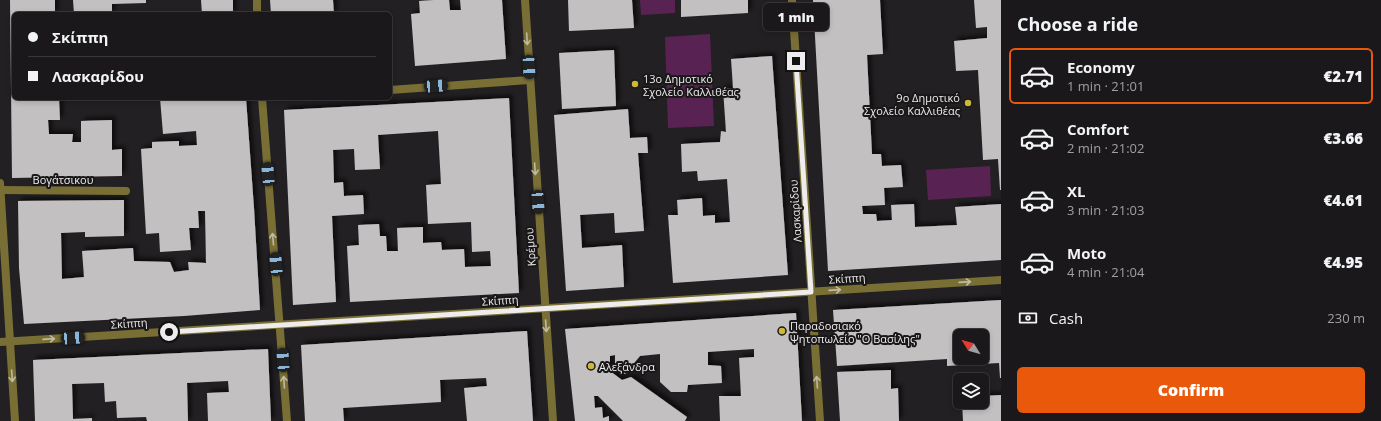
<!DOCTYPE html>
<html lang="en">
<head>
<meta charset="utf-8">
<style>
  body { margin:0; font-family:"Open Sans",sans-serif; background:#232123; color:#f1f3f6; height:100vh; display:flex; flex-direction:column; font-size:15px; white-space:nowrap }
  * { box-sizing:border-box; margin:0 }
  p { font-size:13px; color:#9fa0a2 }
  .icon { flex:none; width:22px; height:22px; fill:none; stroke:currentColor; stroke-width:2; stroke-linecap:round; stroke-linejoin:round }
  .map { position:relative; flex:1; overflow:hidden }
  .drawer { display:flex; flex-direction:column; background:#1a181a; width:380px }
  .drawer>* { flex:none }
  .guide { position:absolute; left:12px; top:12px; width:380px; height:88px; border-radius:6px; box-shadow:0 2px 6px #0003,0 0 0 1px #383739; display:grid; align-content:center; height:88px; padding:0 16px; background:#1a181a }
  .needle { width:26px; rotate:307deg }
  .controls { position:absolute; left:953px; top:329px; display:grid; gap:8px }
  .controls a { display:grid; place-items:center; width:36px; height:36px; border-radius:6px; background:#1a181a; box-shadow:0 2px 6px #0003,0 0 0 1px #383739; font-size:20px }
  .end { position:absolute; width:18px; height:18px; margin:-9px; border:5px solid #eeeced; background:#111; box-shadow:0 0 0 2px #111 }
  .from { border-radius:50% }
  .bubble { position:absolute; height:28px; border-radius:6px; background:#1a181a; box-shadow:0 2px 6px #0003,0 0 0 1px #383739; font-size:13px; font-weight:800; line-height:28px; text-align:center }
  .car { position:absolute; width:12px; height:24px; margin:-12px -6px; border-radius:5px; box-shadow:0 0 3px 1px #0007; background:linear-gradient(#222 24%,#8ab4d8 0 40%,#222 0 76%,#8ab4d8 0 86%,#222 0) }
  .guide b { display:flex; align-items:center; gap:14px; height:38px; font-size:15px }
  .guide b+b { border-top:1px solid #383739 }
  .guide i { width:10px; height:10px; background:#f1f3f6 }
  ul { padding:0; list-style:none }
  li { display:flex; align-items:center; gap:12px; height:56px; margin:0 8px 6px; padding:0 8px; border:2px solid transparent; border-radius:6px }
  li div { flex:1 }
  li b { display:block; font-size:15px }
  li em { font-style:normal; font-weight:800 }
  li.current { border-color:#ea580c }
  li>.icon { width:36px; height:36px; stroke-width:1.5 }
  h2 { padding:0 16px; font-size:18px; line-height:48px }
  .pay { display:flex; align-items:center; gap:10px; height:44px; padding:0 16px; font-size:15px }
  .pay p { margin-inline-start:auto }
  .action { display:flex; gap:8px; margin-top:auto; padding:8px 16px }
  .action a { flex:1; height:46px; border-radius:6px; background:#ea580c; color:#fff; font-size:16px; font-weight:800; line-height:46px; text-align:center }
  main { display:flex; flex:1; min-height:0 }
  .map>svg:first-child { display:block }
  .green { fill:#582352 }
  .building { fill:#c3c0c2; fill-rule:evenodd; filter:url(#shadow) }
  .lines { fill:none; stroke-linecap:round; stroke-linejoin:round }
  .lane { stroke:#796f34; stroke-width:8 }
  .street { stroke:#796f34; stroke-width:8 }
  .oneway { stroke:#bfbaa3 }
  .route { stroke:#eeeced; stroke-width:5 }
  .poi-dot { fill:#ceb838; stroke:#191718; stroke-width:1.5 }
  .labels { text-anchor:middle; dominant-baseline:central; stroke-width:4; stroke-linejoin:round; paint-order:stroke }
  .poi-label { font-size:11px; fill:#eeeced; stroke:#191718; text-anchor:start }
  .street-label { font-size:11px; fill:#eeeced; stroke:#191718 }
</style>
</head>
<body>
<main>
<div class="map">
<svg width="1001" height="421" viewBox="0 0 1001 421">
  <defs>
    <filter id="shadow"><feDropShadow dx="3.5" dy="-3.5" stdDeviation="2" flood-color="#0009"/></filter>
  </defs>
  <rect width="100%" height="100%" fill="#222022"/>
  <g class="green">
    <polygon points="640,0 675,0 675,13 641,15"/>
    <polygon points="710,34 714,126 668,128 665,37"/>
    <polygon points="990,166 991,196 928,200 926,170"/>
  </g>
  <g class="building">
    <polygon points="10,0 55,0 55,14 14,14 14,98 59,98 60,120 48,120 49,134 73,134 72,142 81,142 81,121 112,120 112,150 122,149 122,176 12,178"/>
    <polygon points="73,0 146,0 146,3 112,4 112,14 74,14"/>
    <polygon points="201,0 233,0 233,14 202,14"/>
    <polygon points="270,0 333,0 334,14 271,14"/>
    <polygon points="434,0 449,0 450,10 461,10 460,0 502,0 506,59 415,66 411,14 420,13 419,1"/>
    <polygon points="568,0 632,0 634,28 569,31"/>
    <polygon points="681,0 748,0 748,13 681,17"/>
    <polygon points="813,0 880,0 883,54 867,55 872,154 881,154 882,166 901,165 903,187 884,188 885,205 862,206 863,214 876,214 877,221 892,220 891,205 914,204 915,227 957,225 955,207 1001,204 1001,260 828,271"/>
    <polygon points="974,0 1001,0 1001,190 1000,190 998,159 983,160 978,70 956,71 954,41 987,38 987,27 976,28"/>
    <polygon points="614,50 616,106 562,109 559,53"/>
    <polygon points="772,56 788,275 673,283 668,215 678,215 677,200 702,198 703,216 715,215 715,223 730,222 727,179 698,181 697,171 682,172 681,144 720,142 721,131 726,132 723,89 733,88 731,59"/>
    <polygon points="160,98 246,98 254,208 260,310 184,316 24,324 19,268 18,201 124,200 124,236 85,237 85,232 61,233 62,279 84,277 82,251 133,248 134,261 170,262 174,272 189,270 188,262 206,263 205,211 198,211 199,228 189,228 191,250 160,252 159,233 146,234 141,149 152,148 152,142 179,141 179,146 197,145 196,131 163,134"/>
    <polygon points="509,98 519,293 350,302 347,246 359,245 358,225 379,224 380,236 386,236 387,251 398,251 397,228 423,227 423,243 441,242 442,250 464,249 465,267 491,266 490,251 472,252 471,222 428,224 426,185 441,184 438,131 378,135 380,169 355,170 354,149 333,150 334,183 343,182 344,196 363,195 364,214 332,216 336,302 293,305 284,110"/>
    <polygon points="628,109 630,138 647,137 648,153 638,153 644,231 615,233 614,213 580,215 582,248 622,245 624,287 566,291 554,115"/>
    <path d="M 1001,300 L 1001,378 L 1000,378 L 999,363 L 947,366 L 947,359 L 837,366 L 833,310 ZM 960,336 L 982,336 L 982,358 L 960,358 Z"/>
    <polygon points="796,313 802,421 720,421 719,396 741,396 739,358 754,357 754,349 708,352 708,365 721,366 722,383 688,385 687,392 671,392 660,382 660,354 640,356 625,374 615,367 615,355 610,356 610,371 622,380 631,377 687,417 685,421 623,421 598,396 594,396 595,408 602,407 603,418 609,416 609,421 575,421 565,329"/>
    <polygon points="527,331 533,421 467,421 464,388 487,386 486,378 440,380 441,402 343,408 344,421 305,421 301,345"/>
    <polygon points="268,349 271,421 208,421 207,393 229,392 228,381 187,383 188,421 147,421 146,417 117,418 116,401 105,402 104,383 72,384 73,419 92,418 92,421 35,421 33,360"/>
    <polygon points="891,370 891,389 898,388 899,421 840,421 837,372"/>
    <polygon points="1001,395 1001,421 963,421 962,402 982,402 982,396"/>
  </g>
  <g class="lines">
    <polyline class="lane" points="0,190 126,191"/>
    <g class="street">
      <polyline points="257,0 257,14"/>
      <polyline points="525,0 553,421"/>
      <polyline points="792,0 820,421"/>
      <polyline points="390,90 529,80"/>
      <polyline points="262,98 287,421"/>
      <polyline points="0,183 15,421"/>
      <polyline points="0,342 1001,280"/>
    </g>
  </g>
  <defs><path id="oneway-shaft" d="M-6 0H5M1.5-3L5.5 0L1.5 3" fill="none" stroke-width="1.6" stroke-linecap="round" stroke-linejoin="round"/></defs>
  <g class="oneway">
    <use href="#oneway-shaft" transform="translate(527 39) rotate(87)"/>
    <use href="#oneway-shaft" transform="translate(535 169) rotate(86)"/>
    <use href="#oneway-shaft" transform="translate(273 239) rotate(-95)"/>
    <use href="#oneway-shaft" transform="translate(965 282) rotate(-4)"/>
    <use href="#oneway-shaft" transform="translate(835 290) rotate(-4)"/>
    <use href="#oneway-shaft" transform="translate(546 326) rotate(86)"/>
    <use href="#oneway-shaft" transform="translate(49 339) rotate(-4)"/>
    <use href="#oneway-shaft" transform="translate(12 376) rotate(86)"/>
    <use href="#oneway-shaft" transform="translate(284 382) rotate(-94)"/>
    <use href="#oneway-shaft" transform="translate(817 382) rotate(-94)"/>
  </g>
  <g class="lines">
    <polyline class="route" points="169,332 811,292 796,61"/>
  </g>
  <g class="poi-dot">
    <circle cx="635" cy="84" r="4"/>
    <circle cx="968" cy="103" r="4"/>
    <circle cx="782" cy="331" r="4"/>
    <circle cx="591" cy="366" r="4"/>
  </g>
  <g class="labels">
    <g class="poi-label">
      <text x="643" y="78">13ο Δημοτικό<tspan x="643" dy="13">Σχολείο Καλλιθέας</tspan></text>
      <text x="960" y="97" text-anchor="end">9ο Δημοτικό<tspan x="960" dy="13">Σχολείο Καλλιθέας</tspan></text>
      <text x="790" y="325">Παραδοσιακό<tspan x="790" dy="13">Ψητοπωλείο "Ο Βασίλης"</tspan></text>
      <text x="599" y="366">Αλεξάνδρα</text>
    </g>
    <g class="street-label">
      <text x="63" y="179">Βογάτσικου</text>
      <text transform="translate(795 211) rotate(-94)">Λασκαρίδου</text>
      <text transform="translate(530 247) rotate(-94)">Κρέμου</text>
      <text transform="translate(847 278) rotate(-4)">Σκίππη</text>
      <text transform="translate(500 300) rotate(-4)">Σκίππη</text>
      <text transform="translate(129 323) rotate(-4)">Σκίππη</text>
    </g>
  </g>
</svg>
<div class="controls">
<a><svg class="needle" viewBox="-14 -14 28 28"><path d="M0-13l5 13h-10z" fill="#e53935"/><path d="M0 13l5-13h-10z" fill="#9fa0a2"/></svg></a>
<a><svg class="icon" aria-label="layers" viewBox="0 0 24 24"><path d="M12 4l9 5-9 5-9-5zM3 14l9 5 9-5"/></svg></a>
</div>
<i class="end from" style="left:169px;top:332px"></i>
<i class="end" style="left:796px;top:61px"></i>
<div class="bubble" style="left:763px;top:3px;width:66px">1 min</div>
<i class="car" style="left:529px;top:67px;rotate:177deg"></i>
<i class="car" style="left:436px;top:86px;rotate:86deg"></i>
<i class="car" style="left:268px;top:174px;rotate:355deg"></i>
<i class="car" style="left:538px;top:202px;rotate:176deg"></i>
<i class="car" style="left:276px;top:264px;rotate:355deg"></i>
<i class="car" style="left:73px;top:338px;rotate:86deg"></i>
<i class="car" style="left:283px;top:360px;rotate:356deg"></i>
<div class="guide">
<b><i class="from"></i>Σκίππη</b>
<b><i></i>Λασκαρίδου</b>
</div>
</div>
<section class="drawer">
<h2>Choose a ride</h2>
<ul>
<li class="current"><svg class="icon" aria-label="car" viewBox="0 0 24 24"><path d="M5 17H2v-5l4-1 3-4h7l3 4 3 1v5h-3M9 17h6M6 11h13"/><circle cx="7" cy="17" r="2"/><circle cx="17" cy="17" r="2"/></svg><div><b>Economy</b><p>1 min · 21:01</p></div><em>€2.71</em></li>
<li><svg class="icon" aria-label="car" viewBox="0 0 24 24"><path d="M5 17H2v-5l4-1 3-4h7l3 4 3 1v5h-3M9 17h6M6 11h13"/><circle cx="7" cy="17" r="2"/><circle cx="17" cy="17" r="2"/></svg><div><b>Comfort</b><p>2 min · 21:02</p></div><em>€3.66</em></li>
<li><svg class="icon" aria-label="car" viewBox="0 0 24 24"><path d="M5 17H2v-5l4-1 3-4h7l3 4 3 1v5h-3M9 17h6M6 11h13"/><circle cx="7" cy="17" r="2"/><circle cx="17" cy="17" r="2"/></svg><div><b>XL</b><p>3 min · 21:03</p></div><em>€4.61</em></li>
<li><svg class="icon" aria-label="car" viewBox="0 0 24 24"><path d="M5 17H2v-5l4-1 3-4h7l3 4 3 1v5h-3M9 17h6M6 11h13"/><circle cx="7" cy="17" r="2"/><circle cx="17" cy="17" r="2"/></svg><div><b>Moto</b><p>4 min · 21:04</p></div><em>€4.95</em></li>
</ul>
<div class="pay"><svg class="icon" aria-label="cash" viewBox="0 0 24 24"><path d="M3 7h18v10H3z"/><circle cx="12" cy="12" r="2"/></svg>Cash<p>230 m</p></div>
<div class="action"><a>Confirm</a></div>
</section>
</main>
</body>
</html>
